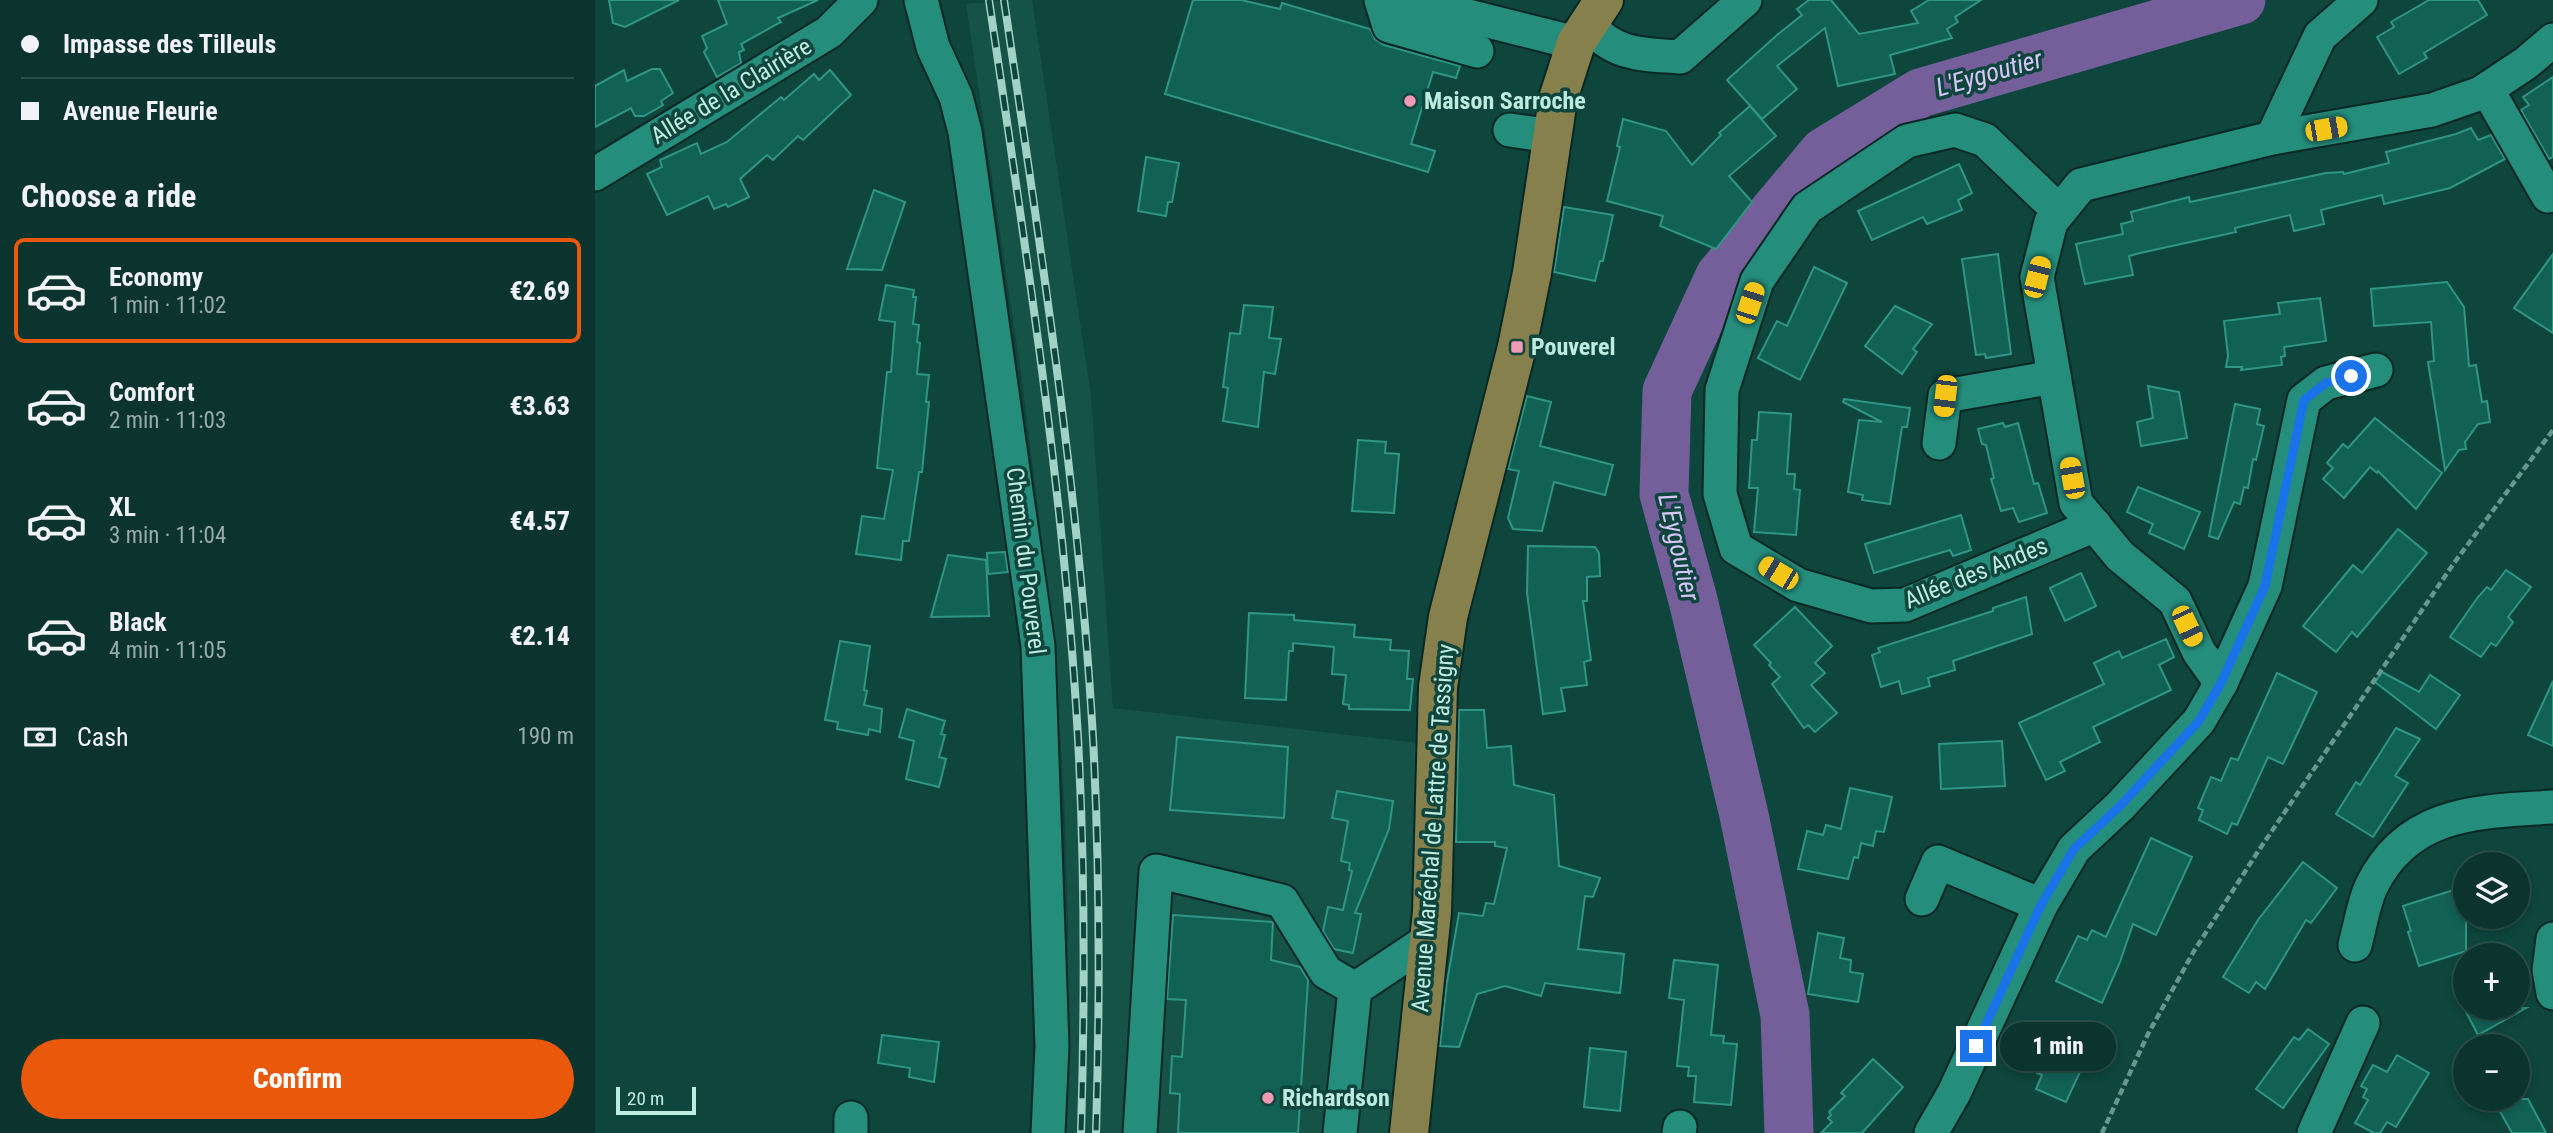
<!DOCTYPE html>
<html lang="en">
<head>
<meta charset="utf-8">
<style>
  body { margin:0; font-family:"Roboto Condensed",sans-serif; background:#133c35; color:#f1f3f6; height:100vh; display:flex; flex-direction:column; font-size:26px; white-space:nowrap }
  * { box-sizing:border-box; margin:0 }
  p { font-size:23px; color:#9aa }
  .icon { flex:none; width:38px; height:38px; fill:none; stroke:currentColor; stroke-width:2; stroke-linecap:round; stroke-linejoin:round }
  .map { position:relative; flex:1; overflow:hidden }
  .drawer { display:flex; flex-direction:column; background:#0a342d; width:595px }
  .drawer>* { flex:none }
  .hud { display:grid; align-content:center; height:154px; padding:0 21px; background:#0a342d }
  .buttons { position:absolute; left:1858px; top:852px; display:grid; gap:14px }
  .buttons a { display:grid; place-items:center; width:77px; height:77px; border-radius:50%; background:#0a342d; box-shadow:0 4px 10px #0003,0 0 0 2px #2a4f49; font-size:35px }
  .scale { position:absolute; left:21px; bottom:18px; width:80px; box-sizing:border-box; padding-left:7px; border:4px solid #bfece1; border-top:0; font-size:19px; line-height:24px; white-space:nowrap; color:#bfece1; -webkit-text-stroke:5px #0e453c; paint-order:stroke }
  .end { position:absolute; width:32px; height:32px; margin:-16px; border:9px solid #1a73e8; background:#fff; box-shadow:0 0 0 4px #fff }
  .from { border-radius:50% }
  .bubble { position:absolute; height:49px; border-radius:24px; background:#0a342d; box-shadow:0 4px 10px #0003,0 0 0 2px #2a4f49; font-size:23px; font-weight:800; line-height:49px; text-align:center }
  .car { position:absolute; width:21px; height:42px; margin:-21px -10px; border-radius:9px; box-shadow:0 0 5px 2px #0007; background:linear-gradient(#f5c518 24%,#345 0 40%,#f5c518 0 76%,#345 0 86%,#f5c518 0) }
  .hud b { display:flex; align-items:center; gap:24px; height:66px; font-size:26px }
  .hud b+b { border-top:2px solid #2a4f49 }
  .hud i { width:18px; height:18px; background:#f1f3f6 }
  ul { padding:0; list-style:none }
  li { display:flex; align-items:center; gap:21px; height:105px; margin:0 14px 10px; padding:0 7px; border:4px solid transparent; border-radius:10px }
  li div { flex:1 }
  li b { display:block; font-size:26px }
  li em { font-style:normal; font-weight:800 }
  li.on { border-color:#ea580c }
  li>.icon { width:63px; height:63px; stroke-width:1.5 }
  h2 { padding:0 21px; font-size:32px; line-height:84px }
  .pay { display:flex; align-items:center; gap:18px; height:77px; padding:0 21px; font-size:26px }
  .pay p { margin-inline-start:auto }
  .button { display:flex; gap:14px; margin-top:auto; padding:14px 21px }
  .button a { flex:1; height:80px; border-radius:42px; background:#ea580c; color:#fff; font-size:28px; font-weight:800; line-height:80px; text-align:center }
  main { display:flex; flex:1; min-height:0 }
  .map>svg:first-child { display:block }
  .built { fill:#155349 }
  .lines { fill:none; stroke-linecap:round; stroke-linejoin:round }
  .river { stroke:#745f9b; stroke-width:49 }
  .building { fill:#126155; stroke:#2f9584; stroke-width:2 }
  .minor-casing { stroke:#092823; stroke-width:37 }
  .major-casing { stroke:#092823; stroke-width:42 }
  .path { stroke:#65978d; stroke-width:4.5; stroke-dasharray:7 3.5; stroke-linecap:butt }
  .minor { stroke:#258d7c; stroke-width:33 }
  .major { stroke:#86804d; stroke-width:38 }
  .rail-casing { stroke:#a2d1c6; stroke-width:8 }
  .rail { stroke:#0e453c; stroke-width:5; stroke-dasharray:16; stroke-linecap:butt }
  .route { stroke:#1a73e8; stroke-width:9 }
  .poi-dot { fill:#f09ab5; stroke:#0e453c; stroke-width:2.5 }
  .labels { text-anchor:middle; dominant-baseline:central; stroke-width:7; stroke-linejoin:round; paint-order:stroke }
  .street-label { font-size:24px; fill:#bfece1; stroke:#0e453c }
  .poi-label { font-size:24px; font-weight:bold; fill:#bfece1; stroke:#0e453c; text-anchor:start }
  .water-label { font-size:26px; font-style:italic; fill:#d6c6fa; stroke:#0e453c }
</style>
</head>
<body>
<main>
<section class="drawer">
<div class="hud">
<b><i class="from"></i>Impasse des Tilleuls</b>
<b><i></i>Avenue Fleurie</b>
</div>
<h2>Choose a ride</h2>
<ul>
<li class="on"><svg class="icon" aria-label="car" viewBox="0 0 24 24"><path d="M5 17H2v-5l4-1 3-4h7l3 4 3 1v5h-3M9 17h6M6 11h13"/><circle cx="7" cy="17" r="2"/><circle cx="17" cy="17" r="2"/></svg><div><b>Economy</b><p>1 min · 11:02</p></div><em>€2.69</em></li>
<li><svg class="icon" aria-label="car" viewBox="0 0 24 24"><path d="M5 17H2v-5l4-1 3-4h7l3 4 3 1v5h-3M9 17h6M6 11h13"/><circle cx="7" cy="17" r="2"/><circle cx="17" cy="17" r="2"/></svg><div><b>Comfort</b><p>2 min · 11:03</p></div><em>€3.63</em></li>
<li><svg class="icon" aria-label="car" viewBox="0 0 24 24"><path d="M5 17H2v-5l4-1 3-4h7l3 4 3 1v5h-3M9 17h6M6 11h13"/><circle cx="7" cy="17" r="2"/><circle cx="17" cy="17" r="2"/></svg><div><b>XL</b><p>3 min · 11:04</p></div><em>€4.57</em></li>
<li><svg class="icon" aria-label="car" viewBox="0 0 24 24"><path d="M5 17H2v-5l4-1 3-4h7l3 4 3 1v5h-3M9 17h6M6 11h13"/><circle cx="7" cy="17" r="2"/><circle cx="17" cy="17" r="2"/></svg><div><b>Black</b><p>4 min · 11:05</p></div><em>€2.14</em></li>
</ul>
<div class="pay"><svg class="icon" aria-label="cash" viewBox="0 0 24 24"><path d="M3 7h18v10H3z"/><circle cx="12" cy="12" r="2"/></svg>Cash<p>190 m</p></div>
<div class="button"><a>Confirm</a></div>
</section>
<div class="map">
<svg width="1958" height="1133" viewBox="0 0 1958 1133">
  <rect width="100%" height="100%" fill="#0e453c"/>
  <polygon class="built" points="419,0 437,0 496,396 518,708 823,743 826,901 795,1133 468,1133 473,926 469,795 458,630 427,380 371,4"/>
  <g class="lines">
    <polyline class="river" points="1194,1133 1190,1015 1149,815 1098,600 1069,494 1072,391 1125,276 1229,152 1325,93 1646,0"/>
  </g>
  <g class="building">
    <polygon points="14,0 84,0 30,27 18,23"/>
    <polygon points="123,0 223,0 183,18 186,22 146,44 149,50 144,52 146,63 122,77 109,52 112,48 107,36 132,24"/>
    <polygon points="598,0 646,0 685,9 687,3 775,29 780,39 789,45 865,66 861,78 838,72 816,144 840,151 833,172 570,94"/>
    <polygon points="1214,0 1236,0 1264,34 1323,23 1316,11 1334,0 1386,0 1360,17 1363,22 1352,29 1357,38 1295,55 1300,74 1243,86 1230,28 1182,66 1202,89 1167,119 1132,80 1182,35 1207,15 1202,9"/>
    <polygon points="1834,0 1883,0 1892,15 1829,53 1832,58 1804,74 1782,37 1799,27 1796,22"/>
    <polygon points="57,69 65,69 78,93 66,101 68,105 49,116 40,116 36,108 0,127 0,86 29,70 32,81"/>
    <polygon points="235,70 256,95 208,140 203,136 178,160 172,155 145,179 154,197 133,207 131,204 119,209 113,196 72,215 52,174 67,167 65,160 102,143 106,154 132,142 186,97 189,100 219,74 224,80"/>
    <polygon points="1958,77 1958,157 1954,159 1926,110 1934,105 1928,97"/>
    <polygon points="1155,106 1181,136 1134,176 1157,202 1121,249 1065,226 1068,216 1012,201 1025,147 1022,146 1028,119 1071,131 1097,165 1126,135 1124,133"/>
    <polygon points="1876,128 1883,140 1896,135 1910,159 1855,188 1789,204 1787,195 1726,210 1729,224 1699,231 1695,215 1640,228 1641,232 1545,253 1534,256 1538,275 1490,284 1481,244 1528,234 1526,224 1538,221 1536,212 1594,197 1595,202 1731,173 1748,172 1749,174 1794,163 1791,152 1861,134"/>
    <polygon points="551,157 584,163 577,202 573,202 571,216 543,211"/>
    <polygon points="1364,164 1377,193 1363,200 1367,210 1332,224 1328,217 1277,240 1263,211"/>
    <polygon points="279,190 310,202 287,270 252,269"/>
    <polygon points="969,207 1018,215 1008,261 1005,261 1000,281 959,272"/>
    <polygon points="1403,254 1416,354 1391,358 1390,354 1381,355 1367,259"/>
    <polygon points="1958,254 1958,333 1919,308"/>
    <polygon points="1219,267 1252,283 1205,380 1163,358 1182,321 1192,326"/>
    <polygon points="1852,282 1869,307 1874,366 1881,365 1887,402 1892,401 1895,422 1883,424 1870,442 1871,449 1864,450 1850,470 1833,362 1839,361 1836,322 1779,326 1776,289"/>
    <polygon points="291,285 319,290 318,297 321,297 318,324 324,325 322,342 325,343 322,374 334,375 331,402 334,402 327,472 324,472 314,541 308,541 306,560 261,554 267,516 289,519 298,470 282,468 292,372 296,372 300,322 284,320"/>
    <polygon points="1725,298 1731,341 1689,347 1690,356 1686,357 1687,365 1646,370 1647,367 1631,367 1633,356 1629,321 1685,314 1683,303"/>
    <polygon points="649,305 678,307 674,338 686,339 680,374 669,372 663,427 628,421 633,388 628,387 635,333 645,334"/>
    <polygon points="1300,306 1337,324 1318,349 1322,352 1307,374 1270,346"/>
    <polygon points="1553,386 1584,392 1592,438 1546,446 1542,422 1558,418"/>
    <polygon points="932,396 956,402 945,446 1018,465 1010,495 959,482 947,531 918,529 913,518 924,471 913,469"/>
    <polygon points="1249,399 1315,408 1312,427 1307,427 1295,504 1267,500 1268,495 1253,492 1264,420 1287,422 1248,402"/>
    <polygon points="1640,404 1665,409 1662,424 1669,426 1661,460 1658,459 1653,488 1649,487 1645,504 1639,502 1623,539 1614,536"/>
    <polygon points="1164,412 1196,414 1192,474 1200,474 1199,489 1205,490 1201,535 1159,532 1163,488 1154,488 1157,440 1162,440"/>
    <polygon points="1780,418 1847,473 1821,509 1783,471 1782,473 1775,467 1749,498 1728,479 1738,468 1732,463 1748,444 1753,448"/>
    <polygon points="1408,423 1410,427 1423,423 1439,484 1443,483 1452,513 1424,522 1418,508 1406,511 1396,479 1399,478 1391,445 1387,444 1383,429"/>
    <polygon points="763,440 791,442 790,453 804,454 799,513 757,511"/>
    <polygon points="1543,487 1605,512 1589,549 1554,533 1558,524 1532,512"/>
    <polygon points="1366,515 1376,550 1358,556 1355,550 1279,573 1270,544"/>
    <polygon points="1803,529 1832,553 1762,637 1757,632 1741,652 1708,626 1758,565 1767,573"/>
    <polygon points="933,546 1000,547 1004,553 1005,576 992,577 992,601 988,601 996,660 989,662 992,685 966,688 970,711 948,714 932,593"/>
    <polygon points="410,552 413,572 393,574 392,553"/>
    <polygon points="353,555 391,560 394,616 336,617"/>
    <polygon points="1911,570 1936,587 1913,617 1918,622 1901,646 1896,643 1886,657 1855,637 1883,597 1892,587 1896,590"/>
    <polygon points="1486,573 1501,606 1470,621 1455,588"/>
    <polygon points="1431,597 1437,634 1358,661 1360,670 1333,678 1335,686 1307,694 1304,681 1286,687 1277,655 1285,652 1283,648 1398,611 1398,608"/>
    <polygon points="1200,607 1237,646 1220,663 1230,673 1216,685 1242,713 1220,732 1213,725 1209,728 1177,684 1185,677 1174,665 1176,663 1159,645"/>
    <polygon points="654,613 699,615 699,620 760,625 759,637 796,640 795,650 814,651 812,679 818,679 815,710 754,709 754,705 748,704 751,675 737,674 739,647 698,643 698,651 694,651 691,700 650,698"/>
    <polygon points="1571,639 1579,657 1564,665 1576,690 1498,727 1505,742 1465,762 1470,771 1451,780 1424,723 1509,684 1499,663 1524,651 1527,658"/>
    <polygon points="245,641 275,646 269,690 272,691 269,705 287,709 285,732 274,729 273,735 242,729 243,722 230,720"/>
    <polygon points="1787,672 1824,692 1835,675 1865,695 1841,729 1780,682"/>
    <polygon points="1682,673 1722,692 1688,764 1673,757 1642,825 1637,823 1632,834 1604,820 1608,810 1603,808 1616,777 1626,781 1636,758 1643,760"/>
    <polygon points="1958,681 1958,746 1933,735"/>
    <polygon points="312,709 350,721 346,734 350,735 344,757 351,759 344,787 311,779 319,741 304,737"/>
    <polygon points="864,710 889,710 892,748 916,746 919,785 959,795 964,866 1005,878 998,897 990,896 983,949 1029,954 1025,993 950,983 946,996 910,986 882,994 864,1047 845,1046 852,982 864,913 888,916 891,903 899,904 912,848 900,846 900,842 861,842"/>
    <polygon points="1801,728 1825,739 1800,776 1813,783 1778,837 1741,814 1761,782 1765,785"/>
    <polygon points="582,737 693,747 689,818 575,810"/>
    <polygon points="1407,741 1410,786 1346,789 1344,744"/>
    <polygon points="1255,788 1297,797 1289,832 1281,831 1278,846 1266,843 1263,858 1259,857 1253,879 1203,869 1212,831 1228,835 1231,825 1246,829"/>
    <polygon points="742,791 798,801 794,829 760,913 766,914 758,953 739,949 728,931 733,907 748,910 757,871 754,870 755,863 746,861 753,821 737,818"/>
    <polygon points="1556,838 1597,857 1561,935 1538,924 1525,962 1507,1003 1461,981 1483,936 1492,940 1497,930 1511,937"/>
    <polygon points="1708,862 1742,888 1716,923 1711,920 1670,989 1661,982 1654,993 1628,977 1663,920"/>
    <polygon points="1871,886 1871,951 1824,966 1813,932 1816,931 1808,906"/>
    <polygon points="578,915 678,922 676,960 705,967 713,980 703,1133 583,1133 585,1094 575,1093 577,1056 587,1057 591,1000 572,999"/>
    <polygon points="1223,933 1249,938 1245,958 1256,960 1255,972 1268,974 1263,1002 1213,994"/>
    <polygon points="1079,960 1123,965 1116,1035 1129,1036 1128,1043 1142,1044 1136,1105 1099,1102 1101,1076 1093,1076 1094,1067 1082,1066 1089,1000 1074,998"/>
    <polygon points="1869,1008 1931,1008 1883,1035"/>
    <polygon points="1454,1028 1497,1046 1471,1102 1441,1089 1447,1075 1440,1072 1446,1060 1442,1058"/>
    <polygon points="1713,1029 1734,1044 1688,1108 1661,1089 1699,1037 1704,1040"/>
    <polygon points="287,1035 344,1042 339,1082 314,1077 315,1068 283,1063"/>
    <polygon points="995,1048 1031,1052 1025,1111 989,1107"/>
    <polygon points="1802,1055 1834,1073 1801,1127 1792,1122 1785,1133 1779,1133 1760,1123 1773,1100 1768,1097 1772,1089 1766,1086 1778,1065 1792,1072"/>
    <polygon points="1278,1059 1308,1087 1267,1133 1226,1133 1237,1122 1233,1118 1236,1115 1234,1112 1250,1096 1246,1093"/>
    <polygon points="1898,1099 1933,1099 1951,1133 1917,1133"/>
  </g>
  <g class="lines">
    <g class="minor-casing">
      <g id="minor">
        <polyline points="326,0 338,47 361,97 370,132 443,646 457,1046 453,1133"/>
        <polyline points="786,0 794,26 882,51"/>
        <polyline points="809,0 981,43"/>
        <path d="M 993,25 C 1021,56 1046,54 1085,57 L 1150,0"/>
        <polyline points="1892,89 1953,196"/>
        <polyline points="915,130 956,136"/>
        <polyline points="1677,138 1725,36 1766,0"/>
        <polyline points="0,174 234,32 266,0"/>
        <polyline points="1464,211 1390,140 1360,130 1312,141 1212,208 1162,281 1127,390 1125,494 1141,548 1203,585 1276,606 1310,605 1500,525"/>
        <polyline points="1344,443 1350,396 1459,377"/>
        <polyline points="1626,683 1604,652 1580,601 1525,556 1481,503 1442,277 1456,222 1486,185 1677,138 1837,110 1886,93 1931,63 1958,40"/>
        <polyline points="1327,899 1343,862 1446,905"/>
        <polyline points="1958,939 1954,970 1958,993"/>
        <path d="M 1760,945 C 1765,927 1768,905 1776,887 C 1813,810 1885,812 1958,807"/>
        <polyline points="256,1133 256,1118"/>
        <polyline points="545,1133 561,871 687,901 731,972 760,989"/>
        <polyline points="745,1133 760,989 835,939"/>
        <polyline points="1084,1133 1085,1127"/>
        <polyline points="1336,1133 1359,1093 1446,905 1479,849 1525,806 1604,721 1626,683 1670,586 1709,400 1731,383 1781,370"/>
        <polyline points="1719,1133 1768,1023"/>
      </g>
    </g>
    <g class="major-casing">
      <polyline id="major" points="814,1133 837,912 843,687 853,617 922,347 937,273 963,99 981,43 1009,0"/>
    </g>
    <polyline class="path" points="1507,1133 1553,1034 1599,951 1664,850 1859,563 1958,430"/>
    <use href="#minor" class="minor"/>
    <use href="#major" class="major"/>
    <g class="rail-casing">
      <g id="rail">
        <path d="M 394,0 C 430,245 469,491 483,738 C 490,870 490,1001 486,1133"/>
        <path d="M 409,0 C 445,245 484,491 498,738 C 505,870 505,1001 501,1133"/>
      </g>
    </g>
    <use href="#rail" class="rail"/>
  </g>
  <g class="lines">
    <polyline class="route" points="1381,1046 1446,905 1479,849 1525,806 1604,721 1626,683 1670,586 1709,400 1731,383 1756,376"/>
  </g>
  <g class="poi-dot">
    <circle cx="815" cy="101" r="7"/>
    <rect x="915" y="340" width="14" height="14" rx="3.5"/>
    <circle cx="673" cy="1098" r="7"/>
  </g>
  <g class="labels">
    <g class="street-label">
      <text transform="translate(136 91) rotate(-31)">Allée de la Clairière</text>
      <text transform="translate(431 561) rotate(83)">Chemin du Pouverel</text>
      <text transform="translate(1381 573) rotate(-22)">Allée des Andes</text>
      <text transform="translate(838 828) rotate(-86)">Avenue Maréchal de Lattre de Tassigny</text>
    </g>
    <g class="poi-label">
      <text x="829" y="101">Maison Sarroche</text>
      <text x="936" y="347">Pouverel</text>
      <text x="687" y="1098">Richardson</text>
    </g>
    <g class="water-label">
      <text transform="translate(1394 73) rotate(-16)">L'Eygoutier</text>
      <text transform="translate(1084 547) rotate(77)">L'Eygoutier</text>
    </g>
  </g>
</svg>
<div class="buttons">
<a><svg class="icon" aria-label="layers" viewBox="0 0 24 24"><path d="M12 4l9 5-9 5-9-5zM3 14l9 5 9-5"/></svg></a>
<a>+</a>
<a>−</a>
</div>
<div class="scale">20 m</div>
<i class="end from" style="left:1756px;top:376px"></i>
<i class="end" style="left:1381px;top:1046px"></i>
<div class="bubble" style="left:1405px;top:1022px;width:116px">1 min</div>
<i class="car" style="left:1731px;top:129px;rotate:80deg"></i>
<i class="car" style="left:1442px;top:277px;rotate:14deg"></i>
<i class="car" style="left:1155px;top:303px;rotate:18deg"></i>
<i class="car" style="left:1350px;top:396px;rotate:187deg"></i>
<i class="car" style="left:1477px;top:478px;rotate:350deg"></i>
<i class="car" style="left:1183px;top:573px;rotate:301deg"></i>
<i class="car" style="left:1592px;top:626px;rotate:155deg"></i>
</div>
</main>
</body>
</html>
